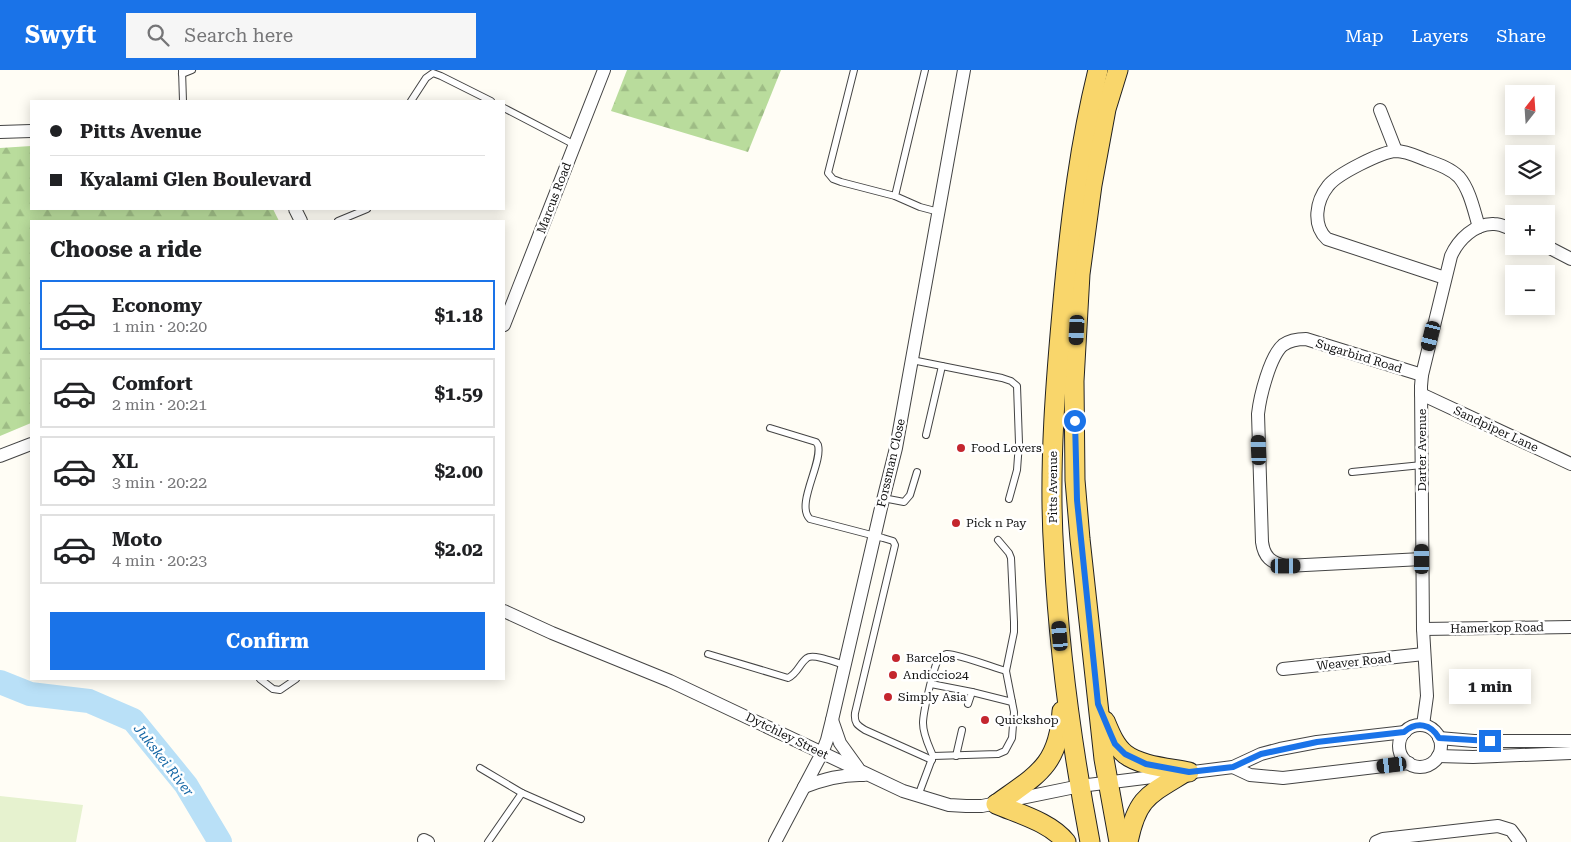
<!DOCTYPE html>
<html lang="en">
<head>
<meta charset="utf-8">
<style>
  body { margin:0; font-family:"Roboto Serif",serif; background:#f6f6f6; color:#202124; height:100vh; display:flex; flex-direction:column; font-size:19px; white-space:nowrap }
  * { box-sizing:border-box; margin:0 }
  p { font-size:16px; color:#757577 }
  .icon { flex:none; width:28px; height:28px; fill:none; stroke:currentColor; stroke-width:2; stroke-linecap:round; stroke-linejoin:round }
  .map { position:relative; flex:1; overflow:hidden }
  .sheet { position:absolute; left:30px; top:150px; width:475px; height:460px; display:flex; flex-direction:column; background:#fff; border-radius:0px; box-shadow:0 2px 12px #0003 }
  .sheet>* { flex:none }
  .hud { position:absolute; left:30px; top:30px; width:475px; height:110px; border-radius:0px; box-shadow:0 2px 12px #0003; display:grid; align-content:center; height:110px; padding:0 20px; background:#fff }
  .needle { width:32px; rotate:17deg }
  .fabs { position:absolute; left:1505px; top:15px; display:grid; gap:10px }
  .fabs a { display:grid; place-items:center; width:50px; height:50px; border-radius:0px; background:#fff; box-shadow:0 2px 12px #0003; font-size:25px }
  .end { position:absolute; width:22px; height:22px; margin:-11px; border:6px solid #1a73e8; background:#fff; box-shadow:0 0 0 2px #fff }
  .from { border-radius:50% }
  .bubble { position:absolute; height:35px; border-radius:0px; background:#fff; box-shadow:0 2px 12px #0003; font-size:16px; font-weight:700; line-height:35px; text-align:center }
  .car { position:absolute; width:15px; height:30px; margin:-15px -8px; border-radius:6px; box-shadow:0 0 4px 1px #0007; background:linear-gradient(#222 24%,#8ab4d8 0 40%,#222 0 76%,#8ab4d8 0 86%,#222 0) }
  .hud b { display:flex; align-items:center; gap:18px; height:48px; font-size:19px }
  .hud b+b { border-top:1px solid #e0e0e0 }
  .hud i { width:12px; height:12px; background:#202124 }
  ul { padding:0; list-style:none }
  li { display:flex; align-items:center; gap:15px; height:70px; margin:0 10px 8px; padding:0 10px; border:2px solid #e0e0e0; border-radius:0px }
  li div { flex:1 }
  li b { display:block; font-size:19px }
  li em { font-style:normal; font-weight:700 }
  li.selected { border-color:#1a73e8 }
  li>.icon { width:45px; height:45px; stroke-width:1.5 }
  h2 { padding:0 20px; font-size:22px; line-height:60px }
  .button { display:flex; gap:10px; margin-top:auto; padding:10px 20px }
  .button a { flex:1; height:58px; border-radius:0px; background:#1a73e8; color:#fff; font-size:20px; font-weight:700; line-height:58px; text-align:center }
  header { display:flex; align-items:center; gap:30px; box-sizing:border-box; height:70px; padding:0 25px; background:#1a73e8; color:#fff }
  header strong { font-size:24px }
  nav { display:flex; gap:28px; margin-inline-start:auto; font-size:18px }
  .search { width:350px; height:45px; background:#f6f6f6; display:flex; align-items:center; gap:12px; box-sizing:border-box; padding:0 18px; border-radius:0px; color:#757577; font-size:19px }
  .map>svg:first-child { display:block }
  .forest { fill:url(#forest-firs) }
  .pitch { fill:#e6f2cf }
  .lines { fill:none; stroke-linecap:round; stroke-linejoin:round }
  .river { stroke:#b9e0f7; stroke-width:24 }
  .service-casing { stroke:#444; stroke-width:8 }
  .minor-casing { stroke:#444; stroke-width:14 }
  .primary-casing { stroke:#222; stroke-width:21 }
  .service { stroke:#fff; stroke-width:6 }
  .minor { stroke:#fff; stroke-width:12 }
  .primary { stroke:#f9d66b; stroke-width:19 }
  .route { stroke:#1a73e8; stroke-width:6 }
  .poi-dot { fill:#c4262e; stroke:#fff; stroke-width:2 }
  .labels { text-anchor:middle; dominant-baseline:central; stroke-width:5; stroke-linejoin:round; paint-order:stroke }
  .street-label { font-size:12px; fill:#111; stroke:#fff }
  .poi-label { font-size:12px; fill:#111; stroke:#fff; text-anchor:start }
  .water-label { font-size:14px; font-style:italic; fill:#1768a6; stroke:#fff }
</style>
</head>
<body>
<header>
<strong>Swyft</strong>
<div class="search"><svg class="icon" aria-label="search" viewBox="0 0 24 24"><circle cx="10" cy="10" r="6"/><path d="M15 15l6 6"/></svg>Search here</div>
<nav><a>Map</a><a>Layers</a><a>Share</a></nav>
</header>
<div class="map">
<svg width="1571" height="772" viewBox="0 0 1571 772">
  <defs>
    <pattern id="forest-firs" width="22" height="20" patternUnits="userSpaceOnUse" patternTransform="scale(1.25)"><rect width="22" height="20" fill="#b9dc9c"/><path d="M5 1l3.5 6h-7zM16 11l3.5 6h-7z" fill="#9ebc85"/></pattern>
  </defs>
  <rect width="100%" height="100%" fill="#fffdf5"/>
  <g class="forest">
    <polygon points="627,0 781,0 748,82 611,41"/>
    <polygon points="31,76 31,139 273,139 279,151 31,151 31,353 0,366 0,78"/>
  </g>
  <polygon class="pitch" points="0,726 83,735 76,772 0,772"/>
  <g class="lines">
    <polyline class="river" points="0,612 30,624 89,631 133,650 186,715 220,772"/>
    <g class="service-casing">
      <g id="service">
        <polyline points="182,0 183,31"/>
        <polyline points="854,0 828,103 833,109 841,112 895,126"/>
        <polyline points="925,0 895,126 920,137 939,142"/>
        <polyline points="182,4 192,0"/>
        <polyline points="411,31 426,8 433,3 441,6 491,31"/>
        <polyline points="504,38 575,75"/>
        <polyline points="338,151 367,139"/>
        <polyline points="912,290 1002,308 1011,311 1017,316 1019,373 1017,400 1009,429"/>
        <path d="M 770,358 L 816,372 L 818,375 C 823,393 795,435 810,449 L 883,468 L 893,471 L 895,475 L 855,643 C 854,653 857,655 865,660 L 932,690"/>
        <polyline points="926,365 942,296"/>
        <polyline points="1352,402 1422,395"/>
        <polyline points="883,428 904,432 910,425 917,402"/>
        <path d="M 708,584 L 788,608 C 798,603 799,594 807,588 C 813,583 837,593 845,595"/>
        <polyline points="260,609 273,619 280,620 296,609"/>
        <polyline points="931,614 972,622 968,634"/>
        <polyline points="972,622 1012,632"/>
        <polyline points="933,686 998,684 1005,681 1012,668 1014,642 1006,601 1014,562 1014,552 1011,488 1009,483 998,470"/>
        <polyline points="956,686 962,660"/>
        <polyline points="480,698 522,723 581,749"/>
        <path d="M 918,726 L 933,686 C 929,676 923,665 923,653 C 923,643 933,599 938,590 C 940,586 943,585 947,584 C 955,583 995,598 1006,601"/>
        <polyline points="488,772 522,723"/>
      </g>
    </g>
    <g class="minor-casing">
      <g id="minor">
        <polyline points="1380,40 1396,81"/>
        <polyline points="0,62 31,61"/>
        <polyline points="295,139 301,151"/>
        <polyline points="1546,176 1571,189"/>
        <path d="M 1445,208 L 1327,169 C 1312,155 1316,131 1328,116 C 1337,104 1381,82 1396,81 C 1407,81 1418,87 1429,91 C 1440,95 1451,99 1459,107 C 1470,120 1474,141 1479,157"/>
        <polyline points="504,255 604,0"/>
        <path d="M 1422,305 L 1306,269 C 1298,269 1290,270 1283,275 C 1270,286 1260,326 1258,344 L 1262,472 C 1264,487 1271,493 1286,496 L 1422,489"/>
        <polyline points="1421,324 1571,394"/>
        <polyline points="0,386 31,374"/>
        <polyline points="504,541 552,563 670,611 903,721 949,735 966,736 982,736 1080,716 1233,697 1261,684 1280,679 1317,672 1405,662"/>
        <polyline points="1423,559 1571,557"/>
        <polyline points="1283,599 1424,584"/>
        <polyline points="832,650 840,673 858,698"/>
        <path d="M 1423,655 L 1427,626 L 1423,559 L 1421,316 L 1422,305 L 1451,186 C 1458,170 1475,153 1494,154 C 1501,154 1508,158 1514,160"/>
        <circle cx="1420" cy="676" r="21"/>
        <polyline points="1439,668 1474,671 1571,671"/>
        <polyline points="1438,686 1473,687 1571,683"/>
        <polyline points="1233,697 1250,705 1283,708 1409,693"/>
        <path d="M 804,717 C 824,709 842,704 864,705"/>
        <polyline points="424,770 428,772"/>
        <polyline points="775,772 822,683 827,670 832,650 881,438 896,378 964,0"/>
        <polyline points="1376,772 1383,769 1498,756 1511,760 1520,772"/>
      </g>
    </g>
    <g class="primary-casing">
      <g id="primary">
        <polyline points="1118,0 1106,39 1092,115 1080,204 1074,311 1075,410 1080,469 1104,689 1119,772"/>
        <path d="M 1105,651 C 1110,663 1115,676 1125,684 C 1140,696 1170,698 1189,702"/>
        <path d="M 998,733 C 1037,705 1059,695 1062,641"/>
        <path d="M 996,734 C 1019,744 1050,752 1066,772"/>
        <path d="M 1090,772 C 1072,677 1059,582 1054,485 C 1048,398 1056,307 1064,220 C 1071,146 1080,72 1098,0"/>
        <path d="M 1128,772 C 1137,728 1148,725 1184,703"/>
      </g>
    </g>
    <use href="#service" class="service"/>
    <use href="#minor" class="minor"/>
    <use href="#primary" class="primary"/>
  </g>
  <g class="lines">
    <path class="route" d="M 1075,351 L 1077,430 L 1098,634 L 1111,665 L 1115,674 L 1125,684 L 1146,694 L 1189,702 L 1233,697 L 1261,684 L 1317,672 L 1404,662 C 1417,651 1431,654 1439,668 L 1490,671"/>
  </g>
  <g class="poi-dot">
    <circle cx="961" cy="378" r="5"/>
    <circle cx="956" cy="453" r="5"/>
    <circle cx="896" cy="588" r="5"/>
    <circle cx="893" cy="605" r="5"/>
    <circle cx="888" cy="627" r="5"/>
    <circle cx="985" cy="650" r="5"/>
  </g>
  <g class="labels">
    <g class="street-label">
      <text transform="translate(554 128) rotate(-69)">Marcus Road</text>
      <text transform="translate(1359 286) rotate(17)">Sugarbird Road</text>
      <text transform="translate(1496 359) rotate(25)">Sandpiper Lane</text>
      <text transform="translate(1422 380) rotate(-90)">Darter Avenue</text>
      <text transform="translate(891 393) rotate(-77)">Forssman Close</text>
      <text transform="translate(1053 417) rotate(-90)">Pitts Avenue</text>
      <text transform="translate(1497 558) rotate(-1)">Hamerkop Road</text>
      <text transform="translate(1354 592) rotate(-6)">Weaver Road</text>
      <text transform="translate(787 666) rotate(26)">Dytchley Street</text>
    </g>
    <g class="poi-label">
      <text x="971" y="378">Food Lovers</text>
      <text x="966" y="453">Pick n Pay</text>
      <text x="906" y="588">Barcelos</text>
      <text x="903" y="605">Andiccio24</text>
      <text x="898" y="627">Simply Asia</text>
      <text x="995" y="650">Quickshop</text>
    </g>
    <g class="water-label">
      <text transform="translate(164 690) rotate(52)">Jukskei River</text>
    </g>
  </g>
</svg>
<div class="fabs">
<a><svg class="needle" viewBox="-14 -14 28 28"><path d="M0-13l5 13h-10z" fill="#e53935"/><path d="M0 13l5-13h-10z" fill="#757577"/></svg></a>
<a><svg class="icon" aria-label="layers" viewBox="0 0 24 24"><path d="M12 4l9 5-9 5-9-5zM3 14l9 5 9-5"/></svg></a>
<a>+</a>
<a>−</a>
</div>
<i class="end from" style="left:1075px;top:351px"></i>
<i class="end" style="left:1490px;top:671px"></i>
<div class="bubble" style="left:1449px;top:599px;width:82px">1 min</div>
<i class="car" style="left:1077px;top:260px;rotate:183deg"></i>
<i class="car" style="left:1431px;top:266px;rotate:194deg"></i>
<i class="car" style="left:1259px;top:380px;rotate:358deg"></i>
<i class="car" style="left:1422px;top:489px;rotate:0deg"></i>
<i class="car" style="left:1286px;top:496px;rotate:90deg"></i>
<i class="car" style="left:1060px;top:566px;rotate:355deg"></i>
<i class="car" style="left:1392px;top:695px;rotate:263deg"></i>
<div class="hud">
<b><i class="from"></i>Pitts Avenue</b>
<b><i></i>Kyalami Glen Boulevard</b>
</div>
<section class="sheet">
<h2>Choose a ride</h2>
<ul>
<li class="selected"><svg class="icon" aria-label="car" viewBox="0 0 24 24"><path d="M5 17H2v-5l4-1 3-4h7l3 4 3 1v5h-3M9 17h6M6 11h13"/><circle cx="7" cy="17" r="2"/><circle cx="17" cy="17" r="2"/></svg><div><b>Economy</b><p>1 min · 20:20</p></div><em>$1.18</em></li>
<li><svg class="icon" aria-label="car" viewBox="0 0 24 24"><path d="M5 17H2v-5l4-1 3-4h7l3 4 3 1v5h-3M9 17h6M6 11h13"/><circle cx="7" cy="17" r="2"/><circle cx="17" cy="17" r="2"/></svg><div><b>Comfort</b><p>2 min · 20:21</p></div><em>$1.59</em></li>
<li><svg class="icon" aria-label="car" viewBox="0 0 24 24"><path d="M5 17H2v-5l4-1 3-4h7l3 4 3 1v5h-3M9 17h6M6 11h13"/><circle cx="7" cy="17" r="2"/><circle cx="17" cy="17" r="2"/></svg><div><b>XL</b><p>3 min · 20:22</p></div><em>$2.00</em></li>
<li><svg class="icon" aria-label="car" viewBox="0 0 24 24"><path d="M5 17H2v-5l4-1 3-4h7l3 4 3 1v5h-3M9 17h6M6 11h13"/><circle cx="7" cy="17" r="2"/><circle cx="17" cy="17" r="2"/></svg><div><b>Moto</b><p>4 min · 20:23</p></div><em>$2.02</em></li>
</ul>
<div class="button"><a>Confirm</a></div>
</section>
</div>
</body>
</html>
